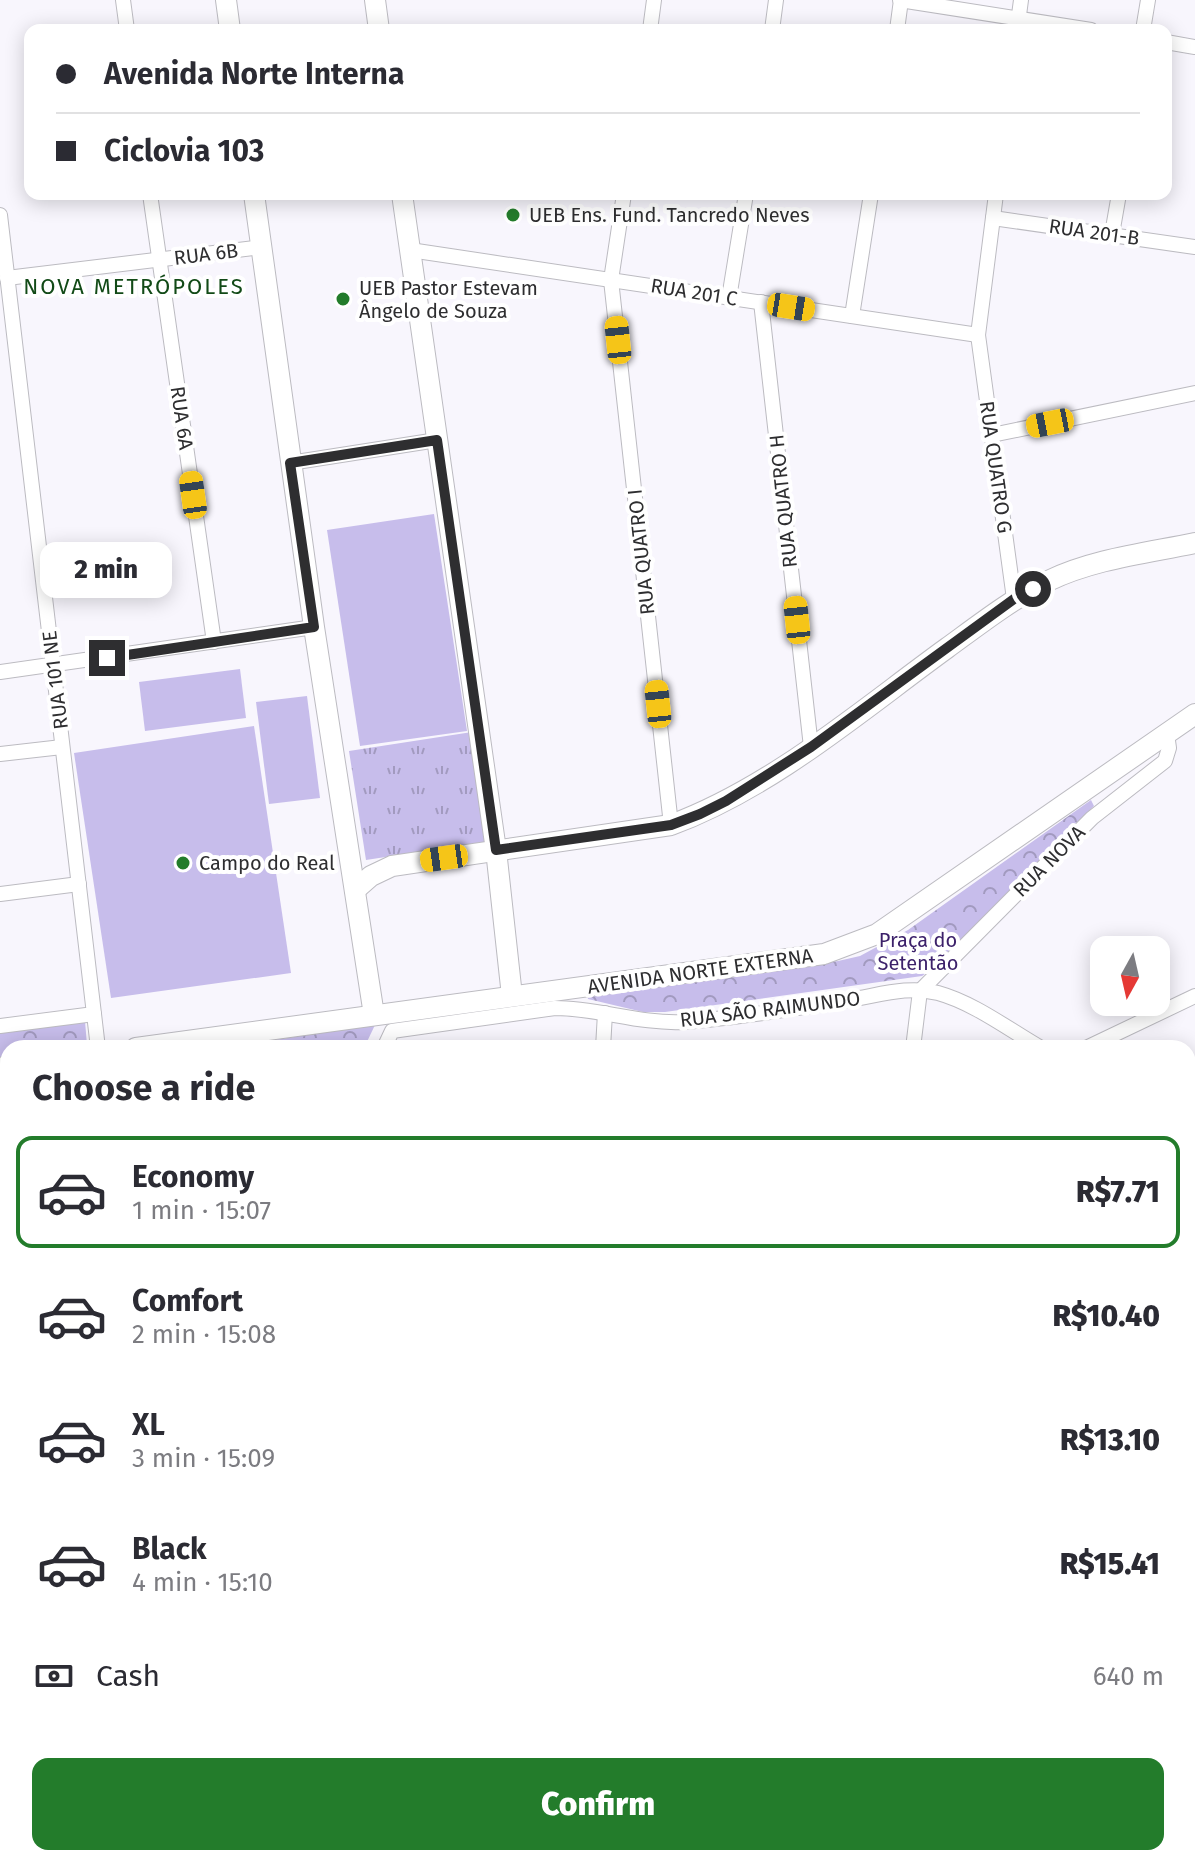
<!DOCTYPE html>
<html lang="en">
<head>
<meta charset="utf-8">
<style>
  body { margin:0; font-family:"Fira Sans",sans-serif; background:#f7f7f7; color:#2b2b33; height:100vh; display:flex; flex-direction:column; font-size:30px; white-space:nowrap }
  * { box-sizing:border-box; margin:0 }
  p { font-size:26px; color:#7c7c81 }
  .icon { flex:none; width:44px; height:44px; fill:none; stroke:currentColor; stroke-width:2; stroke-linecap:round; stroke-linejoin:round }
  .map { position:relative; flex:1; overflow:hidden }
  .drawer { position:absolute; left:0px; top:1040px; width:1196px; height:826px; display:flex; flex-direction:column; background:#fff; border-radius:24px 24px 0 0; box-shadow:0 4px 20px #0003 }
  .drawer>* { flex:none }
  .guide { position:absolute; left:24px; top:24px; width:1148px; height:176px; border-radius:16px; box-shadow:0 4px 20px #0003; display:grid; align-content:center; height:176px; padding:0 32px; background:#fff }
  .needle { width:52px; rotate:188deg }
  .fabs { position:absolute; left:1090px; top:936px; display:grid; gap:16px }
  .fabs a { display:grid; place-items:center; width:80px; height:80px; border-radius:16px; background:#fff; box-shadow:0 4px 20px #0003; font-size:40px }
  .end { position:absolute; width:36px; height:36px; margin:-18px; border:10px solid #2e2e30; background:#fff; box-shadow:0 0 0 4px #fff }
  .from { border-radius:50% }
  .bubble { position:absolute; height:56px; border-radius:16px; background:#fff; box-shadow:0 4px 20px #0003; font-size:26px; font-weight:800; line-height:56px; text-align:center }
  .car { position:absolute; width:24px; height:48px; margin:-24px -12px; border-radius:10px; box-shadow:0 0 6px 2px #0007; background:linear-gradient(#f5c518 24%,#345 0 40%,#f5c518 0 76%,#345 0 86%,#f5c518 0) }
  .guide b { display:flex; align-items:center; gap:28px; height:76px; font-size:30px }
  .guide b+b { border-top:2px solid #e1e1e2 }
  .guide i { width:20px; height:20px; background:#2b2b33 }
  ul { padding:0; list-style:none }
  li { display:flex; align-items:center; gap:24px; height:112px; margin:0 16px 12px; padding:0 16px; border:4px solid transparent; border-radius:16px }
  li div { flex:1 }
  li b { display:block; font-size:30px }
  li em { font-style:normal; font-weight:800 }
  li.on { border-color:#237c2b }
  li>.icon { width:72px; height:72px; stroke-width:1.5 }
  h2 { padding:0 32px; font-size:36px; line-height:96px }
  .pay { display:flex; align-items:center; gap:20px; height:88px; padding:0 32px; font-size:30px }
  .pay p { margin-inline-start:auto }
  .cta { display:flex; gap:16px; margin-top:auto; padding:16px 32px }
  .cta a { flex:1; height:92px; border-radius:16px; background:#237c2b; color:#fff; font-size:32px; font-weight:800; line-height:92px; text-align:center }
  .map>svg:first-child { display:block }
  .grass { fill:url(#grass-tufts) }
  .park { fill:url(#park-crowns) }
  .garden { fill:#c7bdeb }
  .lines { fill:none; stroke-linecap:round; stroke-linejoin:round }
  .street-casing { stroke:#bcbbc1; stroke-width:16 }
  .secondary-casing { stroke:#bcbbc1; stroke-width:22 }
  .street { stroke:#fff; stroke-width:14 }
  .secondary { stroke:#fff; stroke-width:20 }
  .route { stroke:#2e2e30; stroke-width:10 }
  .poi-dot { fill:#237c2b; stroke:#fff; stroke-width:3 }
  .labels { text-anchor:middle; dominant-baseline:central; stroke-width:8; stroke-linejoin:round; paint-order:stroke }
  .poi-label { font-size:20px; fill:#2e2e30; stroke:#fff; text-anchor:start }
  .street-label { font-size:20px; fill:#2e2e30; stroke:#fff }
  .park-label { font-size:20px; fill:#3c216a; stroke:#fff }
  .neighbourhood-label { font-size:22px; letter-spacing:2px; fill:#124a17; stroke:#fff }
</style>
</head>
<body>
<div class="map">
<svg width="1195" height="1865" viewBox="0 0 1195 1865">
  <defs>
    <pattern id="grass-tufts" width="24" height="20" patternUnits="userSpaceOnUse" patternTransform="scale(2)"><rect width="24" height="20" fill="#c7bdeb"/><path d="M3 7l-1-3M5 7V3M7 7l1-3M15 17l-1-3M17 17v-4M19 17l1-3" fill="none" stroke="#a29abf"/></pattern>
    <pattern id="park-crowns" width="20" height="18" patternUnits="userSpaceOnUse" patternTransform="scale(2)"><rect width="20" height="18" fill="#c7bdeb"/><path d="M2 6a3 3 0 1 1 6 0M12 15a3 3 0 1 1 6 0" fill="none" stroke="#a29abf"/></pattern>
  </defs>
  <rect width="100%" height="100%" fill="#f8f6fd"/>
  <polygon class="grass" points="472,732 490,841 366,860 349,751"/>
  <g class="park">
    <polygon points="1091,800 1094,806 939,964 922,976 665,1012 643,1012 588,999 587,995 838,961 860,956 908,930"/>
    <polygon points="85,1021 87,1045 65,1048 8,1048 8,1056 0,1057 0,1032"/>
    <polygon points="375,1025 364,1048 221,1048"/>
  </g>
  <g class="garden">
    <polygon points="434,514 467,731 360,746 327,530"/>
    <polygon points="240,669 246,718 145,731 139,682"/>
    <polygon points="307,696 320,798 269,804 256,702"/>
    <polygon points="254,726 291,973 111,998 74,753"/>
  </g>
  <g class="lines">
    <g class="street-casing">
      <g id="street">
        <polyline points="123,0 127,30"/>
        <polyline points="900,0 1091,30"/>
        <polyline points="650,30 654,0"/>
        <polyline points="772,30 776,0"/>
        <polyline points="897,30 901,0"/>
        <polyline points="1017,30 1021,0"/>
        <polyline points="1143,30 1148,0"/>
        <polyline points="1166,42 1195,47"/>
        <polyline points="150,194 214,642"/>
        <polyline points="624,194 611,280 671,825"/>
        <polyline points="996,194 978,335 1014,599"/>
        <polyline points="0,215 98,1048"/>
        <polyline points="993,218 1195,247"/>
        <polyline points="1112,234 1119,194"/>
        <polyline points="410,250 978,335"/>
        <polyline points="7,278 262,247"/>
        <polyline points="729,298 746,194"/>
        <polyline points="761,302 811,747"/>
        <polyline points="852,316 871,194"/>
        <polyline points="992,435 1195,393"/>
        <polyline points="290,463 437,440"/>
        <polyline points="0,672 314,627"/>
        <polyline points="0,754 62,747"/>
        <polyline points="0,894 79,884"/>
        <polyline points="920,991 1092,818 1165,761 1169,748 1167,734"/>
        <polyline points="0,1026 94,1014"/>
        <path d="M 384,1048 L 392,1031 L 555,1008 C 598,1008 639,1024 683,1022 C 737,1018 793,1009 847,1000 C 877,996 907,985 938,993 C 974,1003 1008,1029 1041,1048"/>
        <polyline points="603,1048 605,1013"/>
        <polyline points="913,1048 920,991"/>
        <polyline points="1086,1048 1195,996"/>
        <polyline points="1188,1150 1195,1155"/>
        <polyline points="0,1173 8,1171"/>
        <polyline points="1188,1348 1195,1348"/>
        <polyline points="0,1375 8,1375"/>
        <polyline points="0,1572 8,1493"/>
        <polyline points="1188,1726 1195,1729"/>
        <polyline points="1188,1764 1195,1767"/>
        <polyline points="0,1815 8,1791"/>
        <polyline points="668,1858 687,1865"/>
        <polyline points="1043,1858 1062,1865"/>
        <polyline points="307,1865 310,1858"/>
        <polyline points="421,1865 423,1858"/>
        <polyline points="885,1865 887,1858"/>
        <polyline points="924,1865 926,1858"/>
      </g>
    </g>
    <g class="secondary-casing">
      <g id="secondary">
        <polyline points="226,0 230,30"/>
        <polyline points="375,0 379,30"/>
        <polyline points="254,194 314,627 374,1015"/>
        <polyline points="402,194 496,850 512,996"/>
        <path d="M 355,890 L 371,876 L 392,866 L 671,825 C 773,787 860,711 947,648 C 980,624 1012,599 1048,581 C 1093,559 1147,553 1195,543"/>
        <polyline points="136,1048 824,954 877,934 1195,714"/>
        <polyline points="0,1068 8,1066"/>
        <polyline points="0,1608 8,1609"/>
        <polyline points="1188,1644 1195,1644"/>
      </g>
    </g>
    <use href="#street" class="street"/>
    <use href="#secondary" class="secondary"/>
  </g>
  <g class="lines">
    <polyline class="route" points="107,658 314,627 290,463 437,440 496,850 671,825 700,814 726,801 811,747 1014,599 1033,589"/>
  </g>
  <g class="poi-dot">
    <circle cx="513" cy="215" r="8"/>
    <circle cx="343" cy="299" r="8"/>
    <circle cx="183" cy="863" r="8"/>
  </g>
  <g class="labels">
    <g class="poi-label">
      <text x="529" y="215">UEB Ens. Fund. Tancredo Neves</text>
      <text x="359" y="288">UEB Pastor Estevam<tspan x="359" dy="23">Ângelo de Souza</tspan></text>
      <text x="199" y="863">Campo do Real</text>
    </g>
    <g class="street-label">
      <text transform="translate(1094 232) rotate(8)">RUA 201-B</text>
      <text transform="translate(206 254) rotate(-7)">RUA 6B</text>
      <text transform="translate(694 292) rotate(9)">RUA 201 C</text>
      <text transform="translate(182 418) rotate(82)">RUA 6A</text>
      <text transform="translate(996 467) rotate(82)">RUA QUATRO G</text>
      <text transform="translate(783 501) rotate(-96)">RUA QUATRO H</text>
      <text transform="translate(641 552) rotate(-96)">RUA QUATRO I</text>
      <text transform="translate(55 680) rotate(-97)">RUA 101 NE</text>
      <text transform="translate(1049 861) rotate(-45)">RUA NOVA</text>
      <text transform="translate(700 971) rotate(-8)">AVENIDA NORTE EXTERNA</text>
      <text transform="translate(770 1009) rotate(-7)">RUA SÃO RAIMUNDO</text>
    </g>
    <g class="park-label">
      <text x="918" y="940">Praça do<tspan x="918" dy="23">Setentão</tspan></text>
    </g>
    <g class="neighbourhood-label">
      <text x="134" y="286">NOVA METRÓPOLES</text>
    </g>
  </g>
</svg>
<div class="fabs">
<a><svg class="needle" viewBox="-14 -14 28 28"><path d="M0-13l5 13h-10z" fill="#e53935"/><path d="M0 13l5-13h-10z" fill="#7c7c81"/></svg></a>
</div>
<i class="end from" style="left:1033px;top:589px"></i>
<i class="end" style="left:107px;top:658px"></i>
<div class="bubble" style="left:40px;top:542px;width:132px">2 min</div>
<i class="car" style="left:791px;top:307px;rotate:99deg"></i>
<i class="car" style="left:618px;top:340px;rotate:354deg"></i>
<i class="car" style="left:1050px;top:423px;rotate:259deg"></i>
<i class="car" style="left:193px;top:495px;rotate:352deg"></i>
<i class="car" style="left:797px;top:620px;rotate:354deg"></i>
<i class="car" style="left:658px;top:704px;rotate:354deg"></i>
<i class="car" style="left:444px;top:858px;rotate:262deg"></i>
<div class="guide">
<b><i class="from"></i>Avenida Norte Interna</b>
<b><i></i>Ciclovia 103</b>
</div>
<section class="drawer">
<h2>Choose a ride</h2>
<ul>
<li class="on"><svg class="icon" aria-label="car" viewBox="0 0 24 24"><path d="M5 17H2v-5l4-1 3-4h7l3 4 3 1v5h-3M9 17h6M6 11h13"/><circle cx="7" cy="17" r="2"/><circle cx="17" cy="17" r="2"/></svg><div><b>Economy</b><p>1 min · 15:07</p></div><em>R$7.71</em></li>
<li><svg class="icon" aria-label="car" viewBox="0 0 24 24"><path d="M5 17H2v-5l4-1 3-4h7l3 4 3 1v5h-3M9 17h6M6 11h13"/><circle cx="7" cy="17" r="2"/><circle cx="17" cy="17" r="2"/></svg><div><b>Comfort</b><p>2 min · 15:08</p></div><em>R$10.40</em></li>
<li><svg class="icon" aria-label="car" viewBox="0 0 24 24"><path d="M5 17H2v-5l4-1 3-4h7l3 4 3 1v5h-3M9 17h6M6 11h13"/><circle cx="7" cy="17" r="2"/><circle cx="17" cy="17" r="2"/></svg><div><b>XL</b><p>3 min · 15:09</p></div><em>R$13.10</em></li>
<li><svg class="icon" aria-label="car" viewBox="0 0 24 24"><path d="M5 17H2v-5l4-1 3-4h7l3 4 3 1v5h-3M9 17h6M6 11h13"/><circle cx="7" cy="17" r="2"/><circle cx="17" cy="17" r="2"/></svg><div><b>Black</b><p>4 min · 15:10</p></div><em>R$15.41</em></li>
</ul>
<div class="pay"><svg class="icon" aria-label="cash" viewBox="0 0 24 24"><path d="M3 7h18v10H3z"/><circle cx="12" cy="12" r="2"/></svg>Cash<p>640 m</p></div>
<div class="cta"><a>Confirm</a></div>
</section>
</div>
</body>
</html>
